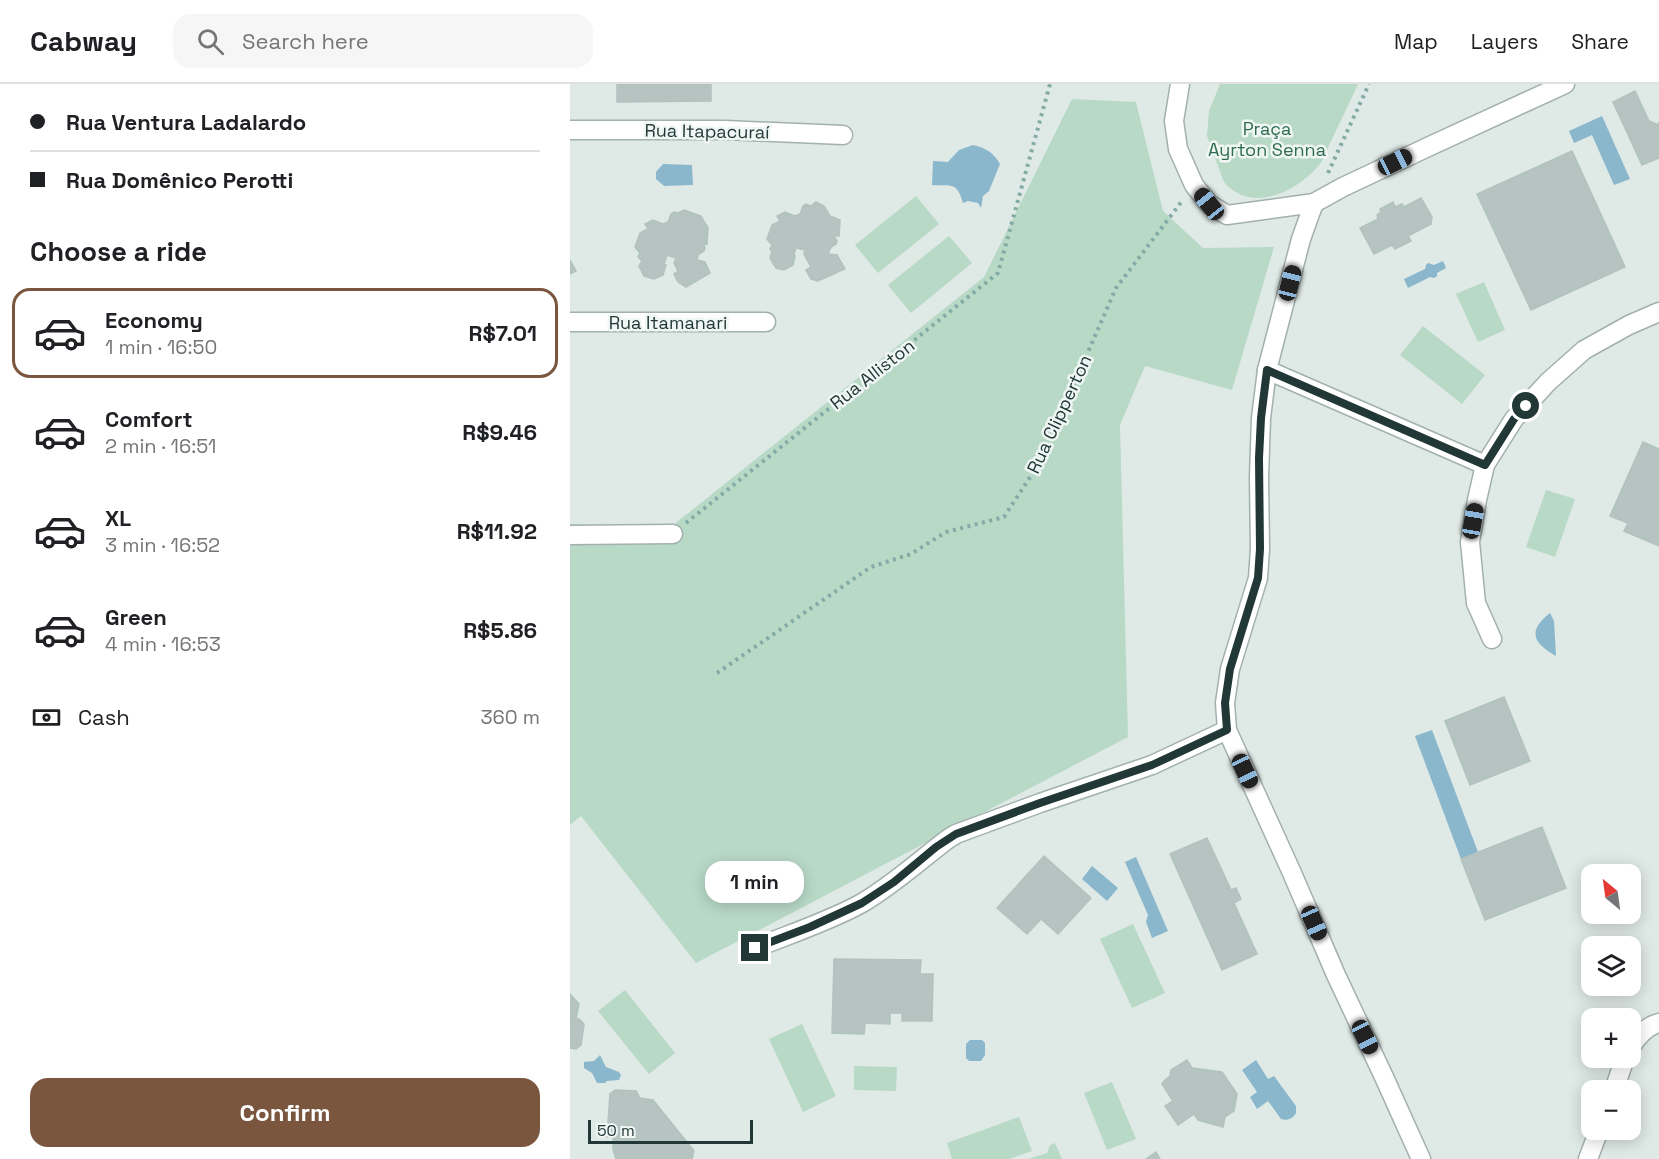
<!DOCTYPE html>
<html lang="en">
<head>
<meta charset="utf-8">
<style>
  body { margin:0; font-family:"Space Grotesk",sans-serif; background:#f6f6f6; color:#202124; height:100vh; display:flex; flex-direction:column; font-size:22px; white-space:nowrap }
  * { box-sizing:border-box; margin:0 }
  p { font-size:20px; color:#757577 }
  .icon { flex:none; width:33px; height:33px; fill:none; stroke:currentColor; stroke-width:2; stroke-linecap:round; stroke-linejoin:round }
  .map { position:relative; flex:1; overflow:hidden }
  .side { display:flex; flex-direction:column; background:#fff; width:570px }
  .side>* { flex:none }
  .guide { display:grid; align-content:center; height:132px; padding:0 30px; background:#fff }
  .needle { width:39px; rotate:331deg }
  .fabs { position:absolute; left:1011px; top:780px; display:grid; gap:12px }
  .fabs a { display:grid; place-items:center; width:60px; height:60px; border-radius:12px; background:#fff; box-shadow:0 3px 15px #0003; font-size:30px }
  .scale { position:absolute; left:18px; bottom:15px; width:165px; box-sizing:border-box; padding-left:6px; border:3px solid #213836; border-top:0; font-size:16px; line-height:21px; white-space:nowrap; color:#213836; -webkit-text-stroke:4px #eff6f4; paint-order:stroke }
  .end { position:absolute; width:27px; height:27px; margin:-14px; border:8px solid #213836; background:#fff; box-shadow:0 0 0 3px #fff }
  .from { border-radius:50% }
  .bubble { position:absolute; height:42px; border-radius:18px; background:#fff; box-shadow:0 3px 15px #0003; font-size:20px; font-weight:700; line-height:42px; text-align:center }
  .car { position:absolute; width:18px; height:36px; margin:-18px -9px; border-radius:8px; box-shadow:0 0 4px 2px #0007; background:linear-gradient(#222 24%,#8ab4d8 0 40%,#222 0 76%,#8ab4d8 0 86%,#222 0) }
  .guide b { display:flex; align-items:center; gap:21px; height:57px; font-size:22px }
  .guide b+b { border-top:2px solid #e0e0e0 }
  .guide i { width:15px; height:15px; background:#202124 }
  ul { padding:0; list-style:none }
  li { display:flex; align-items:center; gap:18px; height:90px; margin:0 12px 9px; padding:0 18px; border:3px solid transparent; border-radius:18px }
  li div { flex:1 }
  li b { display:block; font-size:22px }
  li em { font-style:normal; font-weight:700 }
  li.selected { border-color:#7a563e }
  li>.icon { width:54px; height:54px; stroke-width:1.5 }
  h2 { padding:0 30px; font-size:27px; line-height:72px }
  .pay { display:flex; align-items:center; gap:15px; height:66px; padding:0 30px; font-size:22px }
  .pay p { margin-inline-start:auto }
  .button { display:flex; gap:12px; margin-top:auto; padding:12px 30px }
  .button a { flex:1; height:69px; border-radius:18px; background:#7a563e; color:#fff; font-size:24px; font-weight:700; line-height:69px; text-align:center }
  header { display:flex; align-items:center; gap:36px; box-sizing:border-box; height:84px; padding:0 30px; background:#fff; border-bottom:2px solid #e0e0e0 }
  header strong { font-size:28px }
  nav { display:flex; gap:33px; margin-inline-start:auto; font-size:21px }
  .search { width:420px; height:54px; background:#f6f6f6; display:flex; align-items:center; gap:15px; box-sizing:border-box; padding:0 21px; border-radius:18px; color:#757577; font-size:22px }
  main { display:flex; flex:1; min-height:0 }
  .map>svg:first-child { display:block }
  .green { fill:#b9d9c7 }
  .water { fill:#8ab7cc }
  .building { fill:#b5c4c0; stroke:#b2c2be; stroke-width:1.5 }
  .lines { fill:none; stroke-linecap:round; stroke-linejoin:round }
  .minor-casing { stroke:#a2b0ae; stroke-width:21 }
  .path { stroke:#82aba5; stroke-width:4; stroke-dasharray:3 4.5; stroke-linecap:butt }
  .minor { stroke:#fff; stroke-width:18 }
  .route { stroke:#213836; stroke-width:8 }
  .labels { text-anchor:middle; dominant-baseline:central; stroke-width:5; stroke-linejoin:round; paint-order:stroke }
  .park-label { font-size:18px; fill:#2e6c50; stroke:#eff6f4 }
  .street-label { font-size:18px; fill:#213836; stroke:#eff6f4 }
</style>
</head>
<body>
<header>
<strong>Cabway</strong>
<div class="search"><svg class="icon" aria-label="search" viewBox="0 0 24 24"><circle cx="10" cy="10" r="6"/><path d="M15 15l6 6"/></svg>Search here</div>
<nav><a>Map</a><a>Layers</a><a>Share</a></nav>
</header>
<main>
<section class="side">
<div class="guide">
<b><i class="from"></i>Rua Ventura Ladalardo</b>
<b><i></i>Rua Domênico Perotti</b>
</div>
<h2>Choose a ride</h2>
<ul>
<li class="selected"><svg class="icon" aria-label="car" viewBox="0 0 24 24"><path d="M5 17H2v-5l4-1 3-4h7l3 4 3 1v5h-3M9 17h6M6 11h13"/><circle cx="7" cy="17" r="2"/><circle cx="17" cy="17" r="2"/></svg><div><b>Economy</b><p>1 min · 16:50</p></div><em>R$7.01</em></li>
<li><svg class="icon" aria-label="car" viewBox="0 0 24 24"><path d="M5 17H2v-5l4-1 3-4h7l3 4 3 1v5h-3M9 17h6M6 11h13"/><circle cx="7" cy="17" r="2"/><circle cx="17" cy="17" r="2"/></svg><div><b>Comfort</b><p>2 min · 16:51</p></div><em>R$9.46</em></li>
<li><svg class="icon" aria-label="car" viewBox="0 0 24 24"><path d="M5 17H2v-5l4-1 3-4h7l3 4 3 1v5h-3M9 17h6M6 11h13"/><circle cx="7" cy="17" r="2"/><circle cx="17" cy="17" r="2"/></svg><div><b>XL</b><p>3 min · 16:52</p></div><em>R$11.92</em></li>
<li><svg class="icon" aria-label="car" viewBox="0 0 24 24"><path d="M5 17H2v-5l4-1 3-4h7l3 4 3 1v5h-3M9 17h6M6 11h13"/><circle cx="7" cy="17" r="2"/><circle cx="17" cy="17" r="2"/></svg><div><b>Green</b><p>4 min · 16:53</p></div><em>R$5.86</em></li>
</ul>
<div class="pay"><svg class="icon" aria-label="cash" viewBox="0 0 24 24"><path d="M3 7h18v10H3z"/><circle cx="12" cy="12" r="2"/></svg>Cash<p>360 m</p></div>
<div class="button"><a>Confirm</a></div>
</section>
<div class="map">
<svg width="1089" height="1075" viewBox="0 0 1089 1075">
  <rect width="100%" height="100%" fill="#dfe9e6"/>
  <g class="green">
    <path d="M 650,0 L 788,0 C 780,18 771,36 762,55 C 758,63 755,73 750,80 C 728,107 682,131 654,98 L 637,52 L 639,27 Z"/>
    <polygon points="502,15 566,18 593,127 633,164 704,163 662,306 575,282 550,341 558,653 126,879 11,732 0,741 0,440 66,443 102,442 414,193"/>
    <polygon points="346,112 369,140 308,189 285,161"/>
    <polygon points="379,152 402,179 341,229 318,201"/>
    <polygon points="914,198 935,246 908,258 886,210"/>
    <polygon points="853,242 915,291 892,320 830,271"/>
    <polygon points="976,406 1005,415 985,473 956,463"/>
    <polygon points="563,840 595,909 562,924 530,855"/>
    <polygon points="55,906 105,969 79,990 28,927"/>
    <polygon points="232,940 266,1012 233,1028 199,955"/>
    <polygon points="284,982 327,983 326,1007 284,1006"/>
    <polygon points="542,998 566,1055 537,1066 514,1009"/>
    <polygon points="449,1033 462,1067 440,1075 382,1075 377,1059"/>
    <polygon points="485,1059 492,1075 458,1075 477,1069 480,1061"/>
  </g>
  <g class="water">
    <polygon points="1032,32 1060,95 1044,101 1022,51 1004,59 999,47"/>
    <path d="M 403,61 C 416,64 423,68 430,80 L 419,107 L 413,112 L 411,124 L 408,119 L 398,117 L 393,119 C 387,97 381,102 362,101 L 363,77 L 378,78 L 389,66 Z"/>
    <polygon points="93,80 122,81 123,101 94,102 86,95 86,88"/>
    <polygon points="873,177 876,184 867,189 867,192 864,194 860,193 838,204 834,195 855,185 856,181 858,179 864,181"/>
    <path d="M 980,529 L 984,537 L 986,572 C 963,559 957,547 980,529 Z"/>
    <polygon points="862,646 908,768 891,775 845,652"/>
    <polygon points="566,773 598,847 582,854 576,838 578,831 555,778"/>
    <polygon points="522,782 548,804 537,817 512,795"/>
    <polygon points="400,956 412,956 415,959 415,971 411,977 399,977 396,974 396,960"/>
    <polygon points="30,971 36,983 49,988 51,991 49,996 37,997 35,999 27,999 22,989 14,984 14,978 24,977"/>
    <path d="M 686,976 L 698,995 L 704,992 L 726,1022 L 726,1029 C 723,1035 717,1037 711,1035 L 698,1017 L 687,1025 L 680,1013 L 687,1008 L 672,986 Z"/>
  </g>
  <g class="building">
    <polygon points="47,0 141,0 141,17 47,18"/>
    <polygon points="1065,7 1079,37 1088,41 1089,38 1089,74 1072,81 1043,18"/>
    <polygon points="1002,67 1055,183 961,226 907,110"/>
    <polygon points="851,114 862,133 861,140 838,152 841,157 825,165 822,161 804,170 790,144 808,135 807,131 811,128 810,125 823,118 825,123 832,120 834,123"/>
    <polygon points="246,118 254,122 260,132 270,136 269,152 264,152 267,157 266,160 261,163 258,170 267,171 275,185 248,197 241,195 236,186 241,183 234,170 235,166 226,164 224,170 225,172 223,181 214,186 206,184 200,174 202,168 200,165 202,161 197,155 202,141 210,137 207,132 215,128 225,132 230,130 233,122 236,120 241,122"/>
    <polygon points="114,126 131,132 138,144 137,160 133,159 135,164 134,167 128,171 127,176 135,178 140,189 116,203 108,198 104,190 108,187 104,179 106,174 97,171 94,180 96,181 93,191 84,195 74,192 69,182 72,177 68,173 70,169 65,163 70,149 78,145 75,140 83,136 93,140 98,138 101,130 104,128 108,129"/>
    <polygon points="0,176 6,187 0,190"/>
    <polygon points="1073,358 1089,365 1089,462 1054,447 1058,439 1040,432"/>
    <polygon points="934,613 960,677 900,701 875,637"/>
    <polygon points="972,743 996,804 915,836 891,775"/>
    <polygon points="637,754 661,806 666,804 671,815 664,819 687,870 652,886 600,770"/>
    <polygon points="474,772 521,814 488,850 471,835 457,850 427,824"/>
    <polygon points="264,875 351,876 350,890 363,890 362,937 332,937 332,929 320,929 320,940 295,939 294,950 262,949"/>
    <polygon points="0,910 9,920 6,935 9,935 14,940 11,961 6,965 0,964"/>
    <polygon points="617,976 622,984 652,988 667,1010 664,1027 655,1033 653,1043 628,1036 624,1030 608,1041 595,1022 603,1017 592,1000 595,996 600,992 601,986"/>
    <polygon points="45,1006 66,1007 70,1014 83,1016 124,1067 122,1075 46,1075 43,1065 43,1053 37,1053 40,1010"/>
    <polygon points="586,1068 590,1075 576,1075"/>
  </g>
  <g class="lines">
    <g class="minor-casing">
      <g id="minor">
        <polyline points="610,0 604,37 608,65 624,101 639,120 657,131 744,119 773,103 860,62 995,0"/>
        <polyline points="0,46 155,46 273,51"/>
        <polyline points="744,119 731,155 697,286 691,334 689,393 690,465 688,494 660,585 655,619 657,646 722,789 766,891 814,993 851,1075"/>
        <polyline points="0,238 196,238"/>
        <polyline points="697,286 915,381"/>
        <polyline points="0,451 103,450"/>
        <polyline points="922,555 906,519 900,458 907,416 915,381 944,335 978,298 1014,266 1059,241 1089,228"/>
        <path d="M 185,864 C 220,850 260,837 292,819 C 323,801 350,776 378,755 L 386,750 L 470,719 L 582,681 L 657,646"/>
        <path d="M 1060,964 C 1067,953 1076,942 1089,939"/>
        <polyline points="1044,1006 1055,974"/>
        <polyline points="1018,1075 1029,1046"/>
      </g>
    </g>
    <g class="path">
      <polyline points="758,89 799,0"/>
      <polyline points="116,439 428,189 480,0"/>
      <polyline points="147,589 301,483 341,470 376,448 434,433 470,378 546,204 612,117"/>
    </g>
    <use href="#minor" class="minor"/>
  </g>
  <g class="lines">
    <polyline class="route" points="185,864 240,843 292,819 324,798 366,763 386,750 470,719 582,681 657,646 655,619 660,585 688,494 690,465 689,374 691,334 697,286 915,381 944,335 956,322"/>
  </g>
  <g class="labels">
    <g class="park-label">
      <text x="697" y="44">Praça<tspan x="697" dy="21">Ayrton Senna</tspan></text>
    </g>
    <g class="street-label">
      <text transform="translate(137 47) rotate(1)">Rua Itapacuraí</text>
      <text x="98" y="238">Rua Itamanari</text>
      <text transform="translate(302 290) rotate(-38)">Rua Alliston</text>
      <text transform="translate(489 330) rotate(-65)">Rua Clipperton</text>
    </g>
  </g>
</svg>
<div class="fabs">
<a><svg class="needle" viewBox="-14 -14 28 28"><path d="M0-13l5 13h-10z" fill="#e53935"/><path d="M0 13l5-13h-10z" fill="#757577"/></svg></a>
<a><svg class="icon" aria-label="layers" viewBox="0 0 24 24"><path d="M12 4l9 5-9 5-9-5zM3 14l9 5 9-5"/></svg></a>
<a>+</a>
<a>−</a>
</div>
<div class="scale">50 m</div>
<i class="end from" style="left:956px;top:322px"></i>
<i class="end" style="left:185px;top:864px"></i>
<div class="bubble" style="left:135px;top:777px;width:99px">1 min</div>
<i class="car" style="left:825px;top:78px;rotate:64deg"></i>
<i class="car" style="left:639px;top:120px;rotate:321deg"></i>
<i class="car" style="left:720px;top:199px;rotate:14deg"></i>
<i class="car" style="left:903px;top:437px;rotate:10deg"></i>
<i class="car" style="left:675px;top:687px;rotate:155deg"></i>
<i class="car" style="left:744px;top:839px;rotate:156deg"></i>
<i class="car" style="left:795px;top:953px;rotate:154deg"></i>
</div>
</main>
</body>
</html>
